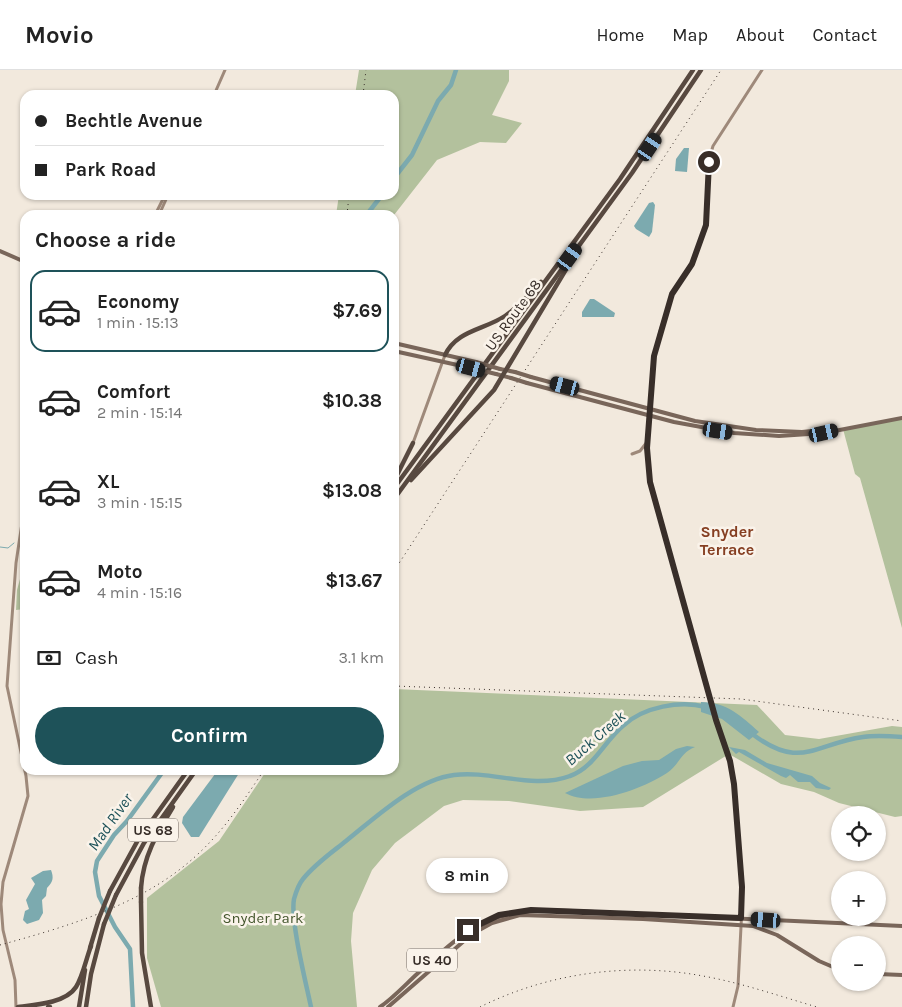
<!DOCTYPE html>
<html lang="en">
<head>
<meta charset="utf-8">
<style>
  body { margin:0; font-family:Karla,sans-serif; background:#f6f6f6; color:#222; height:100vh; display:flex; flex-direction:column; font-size:19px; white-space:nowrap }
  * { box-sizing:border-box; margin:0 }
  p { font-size:16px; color:#767676 }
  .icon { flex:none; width:28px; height:28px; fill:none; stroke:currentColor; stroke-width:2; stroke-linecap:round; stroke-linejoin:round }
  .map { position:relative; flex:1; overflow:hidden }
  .sheet { position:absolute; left:20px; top:140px; width:379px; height:565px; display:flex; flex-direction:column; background:#fff; border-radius:15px; box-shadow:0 1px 4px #0004 }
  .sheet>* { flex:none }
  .top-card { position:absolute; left:20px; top:20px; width:379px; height:110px; border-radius:15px; box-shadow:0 1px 4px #0004; display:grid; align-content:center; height:110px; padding:0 15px; background:#fff }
  .controls { position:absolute; left:831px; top:736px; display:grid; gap:10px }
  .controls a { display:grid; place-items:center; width:55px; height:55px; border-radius:50%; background:#fff; box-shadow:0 1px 4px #0004; font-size:25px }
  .end { position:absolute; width:22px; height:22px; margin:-11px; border:6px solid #382e29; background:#fff; box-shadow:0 0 0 2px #fff }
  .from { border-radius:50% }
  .bubble { position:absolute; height:35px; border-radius:18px; background:#fff; box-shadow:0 1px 4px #0004; font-size:16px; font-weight:700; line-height:35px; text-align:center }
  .car { position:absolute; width:15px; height:30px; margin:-15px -8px; border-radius:6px; box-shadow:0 0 4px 1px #0007; background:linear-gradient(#222 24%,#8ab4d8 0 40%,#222 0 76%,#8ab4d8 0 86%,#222 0) }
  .top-card b { display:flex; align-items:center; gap:18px; height:48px; font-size:19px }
  .top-card b+b { border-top:1px solid #e0e0e0 }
  .top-card i { width:12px; height:12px; background:#222 }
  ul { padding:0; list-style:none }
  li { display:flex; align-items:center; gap:15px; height:82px; margin:0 10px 8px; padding:0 5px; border:2px solid transparent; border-radius:15px }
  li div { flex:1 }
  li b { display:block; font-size:19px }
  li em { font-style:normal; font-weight:700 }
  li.active { border-color:#1e5259 }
  li>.icon { width:45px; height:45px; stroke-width:1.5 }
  h2 { padding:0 15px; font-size:22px; line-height:60px }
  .pay { display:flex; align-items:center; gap:12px; height:55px; padding:0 15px; font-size:19px }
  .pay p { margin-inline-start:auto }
  .button { display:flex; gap:10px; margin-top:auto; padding:10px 15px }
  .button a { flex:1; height:58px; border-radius:30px; background:#1e5259; color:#fff; font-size:20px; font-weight:700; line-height:58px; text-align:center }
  header { display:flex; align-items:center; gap:30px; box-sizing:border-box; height:70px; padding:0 25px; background:#fff; border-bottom:1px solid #e0e0e0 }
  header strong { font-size:24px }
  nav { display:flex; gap:28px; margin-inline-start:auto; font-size:18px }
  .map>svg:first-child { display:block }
  .green { fill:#b3c19d }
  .water { fill:#7caaaf }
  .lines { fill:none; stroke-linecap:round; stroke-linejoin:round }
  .stream { stroke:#7caaaf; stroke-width:1 }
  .river { stroke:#7caaaf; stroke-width:4.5 }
  .secondary { stroke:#9e897a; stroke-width:3 }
  .primary { stroke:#79665a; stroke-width:4 }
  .highway { stroke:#584940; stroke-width:4.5 }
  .rail { stroke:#382e29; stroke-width:1; stroke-dasharray:1 4; stroke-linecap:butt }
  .primary-bridge { stroke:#79665a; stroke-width:4 }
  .highway-bridge { stroke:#584940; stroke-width:4.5 }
  .route { stroke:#382e29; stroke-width:6 }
  .labels { text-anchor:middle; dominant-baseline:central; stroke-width:5; stroke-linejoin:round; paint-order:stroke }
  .shield { fill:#faf3ea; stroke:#726963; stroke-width:1 }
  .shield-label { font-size:14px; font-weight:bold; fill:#382e29 }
  .street-label { font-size:15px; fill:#382e29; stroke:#faf3ea }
  .park-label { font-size:15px; fill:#44562d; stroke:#faf3ea }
  .neighbourhood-label { font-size:16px; font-weight:bold; fill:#863f22; stroke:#faf3ea }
  .water-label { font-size:16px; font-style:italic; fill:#1e5259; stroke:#faf3ea }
</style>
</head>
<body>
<header>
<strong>Movio</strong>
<nav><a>Home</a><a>Map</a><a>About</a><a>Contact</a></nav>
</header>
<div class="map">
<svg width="902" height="937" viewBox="0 0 902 937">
  <rect width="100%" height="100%" fill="#f2e9dd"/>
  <g class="green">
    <polygon points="359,0 509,0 509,11 492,45 522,53 506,73 480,72 437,90 394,145 336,145 339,125 394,125 394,25 355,25"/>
    <polygon points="902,348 902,558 860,408 855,404 843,359"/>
    <polygon points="23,498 25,499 25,539 16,540 17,520"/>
    <polygon points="394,619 757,635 785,665 819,669 892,656 902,657 902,746 895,747 839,733 814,722 781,714 729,684 643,737 580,741 509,731 463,730 444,736 395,773 372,800 353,843 351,871 357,937 161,937 147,888 147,828 219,771 267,700 394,700"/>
  </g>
  <g class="water">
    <polygon points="684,78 689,78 687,102 675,101 676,89"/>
    <polygon points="653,132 655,135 652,162 649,167 636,159 634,156 649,133"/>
    <polygon points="590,229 594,229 615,243 614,247 582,247 582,242"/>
    <path d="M 701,632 C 727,632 741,646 759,662 L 749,670 L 722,649 L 701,642 Z"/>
    <path d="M 687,676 L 695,677 C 681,682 679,695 667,703 C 642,719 593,738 565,723 L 623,696 L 642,691 L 659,690 L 676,679 Z"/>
    <polygon points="729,677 745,680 767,693 812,706 820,713 831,718 829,720 816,718 810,712 798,712 790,705 786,708 781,706 739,682 736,684"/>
    <polygon points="218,700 241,700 199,767 191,767 182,753 183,747"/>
    <path d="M 51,800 C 54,808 53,812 47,818 L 46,826 L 42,830 L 43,843 L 39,850 L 27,854 L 23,850 L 25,841 L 29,839 L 26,830 L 35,814 L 31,808 L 43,801 Z"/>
  </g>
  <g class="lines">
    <polyline class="stream" points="0,477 8,478 14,473"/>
    <g class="river">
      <polyline points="394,108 412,85 438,31 451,15 456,0"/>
      <polyline points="360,145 368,143 382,125"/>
      <path d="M 751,663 C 800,701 814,674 863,667 C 876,665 889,666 902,667"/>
      <polyline points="133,937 130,879 115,857 99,826 95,802 97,791 114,765 127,751 164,700"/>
      <path d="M 311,937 C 306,913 290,850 294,829 C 296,822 298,815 303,809 C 315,794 331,783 346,771 C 375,748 415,710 454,705 C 492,700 532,720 570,706 C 594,698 605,670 624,655 C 644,637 680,630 706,637"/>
    </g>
    <g class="secondary">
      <polyline points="214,25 225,0"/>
      <polyline points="155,145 165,125"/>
      <polyline points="159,145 168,125"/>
      <polyline points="413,373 445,285"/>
      <polyline points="632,384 640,381 647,372"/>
      <polyline points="16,937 15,910 3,860 1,834 3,812 28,726 26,706 7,616 16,493 25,433"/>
      <polyline points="733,937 738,916 743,817 733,704 716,650 650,412 647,384 649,339 654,286 660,261 672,224 695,187 706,155 708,93 713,76 762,0"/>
    </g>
    <g class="primary">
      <polyline points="0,181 25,192"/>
      <polyline points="394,273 476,292"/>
      <polyline points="394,281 471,298"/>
      <polyline points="500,299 515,302"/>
      <polyline points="496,304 511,308"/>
      <polyline points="531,307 695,351 756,360 802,362 831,359"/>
      <polyline points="527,313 674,352 734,363 779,366 824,363 902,348"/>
      <polyline points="878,904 902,905"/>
      <path d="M 380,937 C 393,928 405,915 417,904 C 475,851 492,838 573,841 L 902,856"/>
      <polyline points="388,937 472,864 492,853 520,845 643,849 753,856 777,865 819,891 840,900"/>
    </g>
    <g class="highway">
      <path d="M 445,285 C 457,260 484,260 505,246 C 519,237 530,224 541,212"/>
      <polyline points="411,410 494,320 568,196"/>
      <polyline points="394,411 413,373"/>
      <polyline points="394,418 620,109 693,0"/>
      <polyline points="394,429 632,103 701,0"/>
      <path d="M 141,818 C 143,787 157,763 173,737"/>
      <polyline points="110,821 138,770 188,700"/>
      <polyline points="116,825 144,773 196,700"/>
      <polyline points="141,832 142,883 151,937"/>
      <polyline points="90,878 99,848"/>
      <path d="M 18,937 C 35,935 66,933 76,917 C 83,906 86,889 91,876"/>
      <polyline points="48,937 50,937"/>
      <polyline points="79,937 85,900"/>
      <polyline points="86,937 91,904 104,854"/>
    </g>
    <g class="rail">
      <polyline points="363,25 366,0"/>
      <polyline points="347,145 349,125"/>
      <polyline points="394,501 721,0"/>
      <polyline points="394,616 741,629 902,651"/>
      <path d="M 0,875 C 69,856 145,834 198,784 C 225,759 244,730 264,700"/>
      <path d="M 480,937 C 548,903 628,892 703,906 C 742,913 779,926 817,937"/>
    </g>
    <g class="primary-bridge">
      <polyline points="476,292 500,299"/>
      <polyline points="471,298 496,304"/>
      <polyline points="515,302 531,307"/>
      <polyline points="511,308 527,313"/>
    </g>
    <g class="highway-bridge">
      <polyline points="141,832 141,818"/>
      <polyline points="99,848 110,821"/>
      <polyline points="104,854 116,825"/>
    </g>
  </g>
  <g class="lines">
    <polyline class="route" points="468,860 499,845 531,840 741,848 742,817 734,714 730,691 716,650 650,412 647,378 654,286 672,224 692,194 706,155 709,92"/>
  </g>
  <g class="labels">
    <g class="shield">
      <rect x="128" y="748.5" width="50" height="23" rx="4"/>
      <rect x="407" y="878.5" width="50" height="23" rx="4"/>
    </g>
    <g class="shield-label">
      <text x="153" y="760">US 68</text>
      <text x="432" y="890">US 40</text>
    </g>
    <g class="street-label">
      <text transform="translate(513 245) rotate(-54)">US Route 68</text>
    </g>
    <g class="park-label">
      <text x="263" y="848">Snyder Park</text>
    </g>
    <g class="neighbourhood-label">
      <text x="727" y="461">Snyder<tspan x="727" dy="18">Terrace</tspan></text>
    </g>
    <g class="water-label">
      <text transform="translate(595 668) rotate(-41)">Buck Creek</text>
      <text transform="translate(110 752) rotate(-55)">Mad River</text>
    </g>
  </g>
</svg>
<div class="controls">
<a><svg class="icon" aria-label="locate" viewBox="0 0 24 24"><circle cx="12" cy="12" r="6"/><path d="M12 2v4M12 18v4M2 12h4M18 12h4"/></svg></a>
<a>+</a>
<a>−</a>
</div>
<i class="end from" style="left:709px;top:92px"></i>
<i class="end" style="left:468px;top:860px"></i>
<div class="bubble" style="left:426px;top:788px;width:82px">8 min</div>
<i class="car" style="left:650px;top:77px;rotate:34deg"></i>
<i class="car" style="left:570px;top:187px;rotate:36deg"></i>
<i class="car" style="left:471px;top:298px;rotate:105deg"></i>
<i class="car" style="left:565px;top:316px;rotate:285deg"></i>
<i class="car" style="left:718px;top:361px;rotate:99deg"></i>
<i class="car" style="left:824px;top:363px;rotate:77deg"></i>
<i class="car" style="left:766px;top:850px;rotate:274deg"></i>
<div class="top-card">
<b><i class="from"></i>Bechtle Avenue</b>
<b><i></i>Park Road</b>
</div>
<section class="sheet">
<h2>Choose a ride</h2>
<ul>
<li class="active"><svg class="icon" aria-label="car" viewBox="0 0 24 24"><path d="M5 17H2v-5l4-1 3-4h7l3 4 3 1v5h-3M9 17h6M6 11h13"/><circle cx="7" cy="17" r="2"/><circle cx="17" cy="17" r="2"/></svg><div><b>Economy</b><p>1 min · 15:13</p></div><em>$7.69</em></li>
<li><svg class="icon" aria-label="car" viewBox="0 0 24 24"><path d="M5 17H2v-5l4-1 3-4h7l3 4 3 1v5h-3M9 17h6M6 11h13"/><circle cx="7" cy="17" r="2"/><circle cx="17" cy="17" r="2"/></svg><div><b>Comfort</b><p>2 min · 15:14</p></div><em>$10.38</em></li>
<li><svg class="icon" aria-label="car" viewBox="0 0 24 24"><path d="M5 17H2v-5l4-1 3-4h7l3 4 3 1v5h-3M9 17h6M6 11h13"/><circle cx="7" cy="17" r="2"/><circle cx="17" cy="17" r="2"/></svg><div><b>XL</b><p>3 min · 15:15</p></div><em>$13.08</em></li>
<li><svg class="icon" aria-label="car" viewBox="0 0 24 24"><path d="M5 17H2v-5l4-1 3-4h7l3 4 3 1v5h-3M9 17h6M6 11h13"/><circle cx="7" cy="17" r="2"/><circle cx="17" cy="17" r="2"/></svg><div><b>Moto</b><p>4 min · 15:16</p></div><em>$13.67</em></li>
</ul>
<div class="pay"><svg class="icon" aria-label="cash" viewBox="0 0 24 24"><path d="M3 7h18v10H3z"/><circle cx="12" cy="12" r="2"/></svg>Cash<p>3.1 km</p></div>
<div class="button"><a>Confirm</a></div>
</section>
</div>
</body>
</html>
